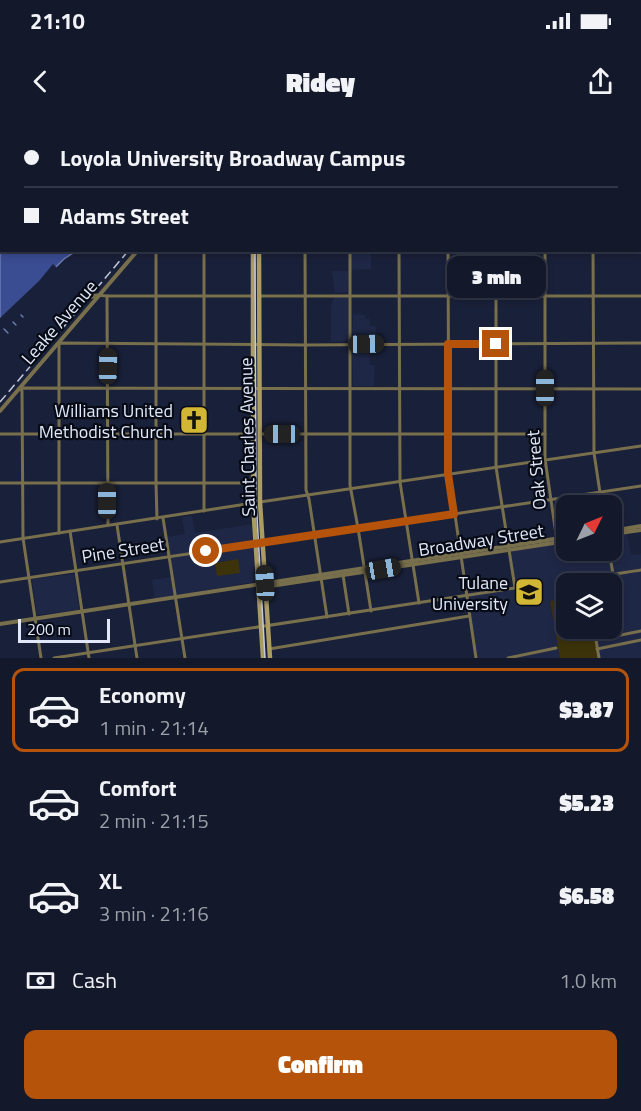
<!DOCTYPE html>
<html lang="en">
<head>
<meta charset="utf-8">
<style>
  body { margin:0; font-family:"Titillium Web",sans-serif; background:#202537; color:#f1f3f6; height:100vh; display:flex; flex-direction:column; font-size:22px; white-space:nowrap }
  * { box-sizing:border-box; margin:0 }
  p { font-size:20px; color:#9da0a9 }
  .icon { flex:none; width:33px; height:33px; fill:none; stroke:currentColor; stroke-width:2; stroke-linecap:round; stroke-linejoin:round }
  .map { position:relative; height:538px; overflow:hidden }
  .drawer { display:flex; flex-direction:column; background:#13182b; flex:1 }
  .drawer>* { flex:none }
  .top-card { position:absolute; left:0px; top:0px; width:642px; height:132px; box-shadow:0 3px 9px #0003,0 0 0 2px #323747; display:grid; align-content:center; height:132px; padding:0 24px; background:#13182b }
  .needle { width:39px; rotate:47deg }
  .tools { position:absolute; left:556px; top:375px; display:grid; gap:12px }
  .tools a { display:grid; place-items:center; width:66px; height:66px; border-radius:12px; background:#13182b; box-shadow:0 3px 9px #0003,0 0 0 2px #323747; font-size:30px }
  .scale { position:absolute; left:18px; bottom:15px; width:92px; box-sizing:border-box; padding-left:6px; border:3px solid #e2e8f9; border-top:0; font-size:16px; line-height:21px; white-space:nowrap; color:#e2e8f9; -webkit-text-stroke:4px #070b15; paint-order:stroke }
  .end { position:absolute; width:27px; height:27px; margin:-14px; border:8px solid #b45309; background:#fff; box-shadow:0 0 0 3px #fff }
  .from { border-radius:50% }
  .bubble { position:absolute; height:42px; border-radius:12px; background:#13182b; box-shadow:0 3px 9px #0003,0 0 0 2px #323747; font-size:20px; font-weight:800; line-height:42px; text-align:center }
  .car { position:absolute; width:18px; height:36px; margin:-18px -9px; border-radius:8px; box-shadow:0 0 4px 2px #0007; background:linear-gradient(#222 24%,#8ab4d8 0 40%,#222 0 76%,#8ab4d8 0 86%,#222 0) }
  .top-card b { display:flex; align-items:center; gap:21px; height:57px; font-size:22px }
  .top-card b+b { border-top:2px solid #323747 }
  .top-card i { width:15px; height:15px; background:#f1f3f6 }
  ul { padding:10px 0 0; list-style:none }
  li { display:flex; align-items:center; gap:18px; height:84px; margin:0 12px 9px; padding:0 12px; border:3px solid transparent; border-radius:12px }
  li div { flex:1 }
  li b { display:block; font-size:22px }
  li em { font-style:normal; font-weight:800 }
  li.on { border-color:#b45309 }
  li>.icon { width:54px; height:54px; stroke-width:1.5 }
  .pay { display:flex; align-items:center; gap:15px; height:66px; padding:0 24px; font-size:22px }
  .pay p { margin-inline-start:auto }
  .button { display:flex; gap:12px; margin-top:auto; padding:12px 24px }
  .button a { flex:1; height:69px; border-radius:12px; background:#b45309; color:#fff; font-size:24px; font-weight:800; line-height:69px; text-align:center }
  .status { display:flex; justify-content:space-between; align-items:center; height:42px; padding:0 30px; background:#13182b; direction:ltr }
  .status svg { height:16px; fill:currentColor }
  header { display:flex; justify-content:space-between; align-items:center; height:78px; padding:0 24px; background:#13182b; font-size:27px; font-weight:800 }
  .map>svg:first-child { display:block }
  .built { fill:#1f2746; fill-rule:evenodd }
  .green { fill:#3c330a }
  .water { fill:#3a4c92; stroke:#6c7bb1; stroke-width:1.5 }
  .pier { fill:#192039 }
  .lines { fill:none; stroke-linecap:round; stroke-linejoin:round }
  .stream { stroke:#6c7bb1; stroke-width:1.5 }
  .minor { stroke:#786f4c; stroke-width:3 }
  .tertiary { stroke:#786f4c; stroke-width:4 }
  .secondary { stroke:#aa9c62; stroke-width:4.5 }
  .tram { stroke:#c4cadc; stroke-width:1.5 }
  .rail { stroke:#c4cadc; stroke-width:1.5; stroke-dasharray:9 4.5; stroke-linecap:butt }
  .route { stroke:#b45309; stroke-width:8 }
  .labels { text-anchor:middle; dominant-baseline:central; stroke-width:4.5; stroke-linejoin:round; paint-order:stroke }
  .street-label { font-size:18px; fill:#e2e8f9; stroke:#070b15 }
  .poi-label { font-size:18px; fill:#e2e8f9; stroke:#070b15; text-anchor:end }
</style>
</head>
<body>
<div class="status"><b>21:10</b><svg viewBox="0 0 49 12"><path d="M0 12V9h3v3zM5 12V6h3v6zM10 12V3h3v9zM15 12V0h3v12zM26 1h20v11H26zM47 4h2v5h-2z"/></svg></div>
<header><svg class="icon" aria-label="back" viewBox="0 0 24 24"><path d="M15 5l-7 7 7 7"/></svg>Ridey<svg class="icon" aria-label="share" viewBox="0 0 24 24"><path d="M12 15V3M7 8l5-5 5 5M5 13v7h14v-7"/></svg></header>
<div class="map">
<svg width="641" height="538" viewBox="0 0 641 538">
  <rect width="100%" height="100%" fill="#192039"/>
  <g class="built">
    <polygon points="351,131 371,131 371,149 350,150"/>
    <polygon points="332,151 349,151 347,172 335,173"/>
    <polygon points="334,177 348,177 348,221 331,222 331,187"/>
    <polygon points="353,194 365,195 365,199 370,199 370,206 376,206 377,222 352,222"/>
    <polygon points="352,225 369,226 370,245 375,245 374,266 353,266"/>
    <polygon points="192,396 195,413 253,404 254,462 155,479 152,460 172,457 166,417 185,414 182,397"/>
    <path d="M 627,412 L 631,435 L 641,434 L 641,538 L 476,538 L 466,476 L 515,468 L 509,430 L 567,421 L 567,430 L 612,430 L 612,414 ZM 567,464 L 612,464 L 612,508 L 567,508 Z"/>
    <polygon points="74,454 79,490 37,495 32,459"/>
  </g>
  <g class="green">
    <polygon points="238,439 240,453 217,456 215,443"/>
    <polygon points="567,478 567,508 593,509 599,538 560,538 550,481"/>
  </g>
  <polygon class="water" points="0,0 163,0 162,2 2,2 2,130 76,131 64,139 0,202"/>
  <polygon class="pier" points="53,144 58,149 49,159 38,172 0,205 0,198 39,161"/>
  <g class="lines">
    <g class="stream">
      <polyline points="21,195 23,197"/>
      <polyline points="13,202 16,205"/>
      <polyline points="4,209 8,213"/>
    </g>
    <g class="minor">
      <polyline points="304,0 304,2"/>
      <polyline points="447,0 447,2"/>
      <polyline points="496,0 496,2"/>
      <polyline points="593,0 593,2"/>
      <polyline points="350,2 350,0"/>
      <polyline points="399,2 399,0"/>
      <polyline points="640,81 641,81"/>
      <polyline points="640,126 641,126"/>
      <polyline points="156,130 156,363 157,399"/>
      <polyline points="204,130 204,391"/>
      <polyline points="305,130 306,370 309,379 327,497"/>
      <polyline points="350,130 350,365 358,408 371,491"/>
      <polyline points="399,130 400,362 419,483"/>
      <polyline points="448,130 449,354 476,538"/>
      <polyline points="545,130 545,339 557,421"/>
      <polyline points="593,130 594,333 602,386"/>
      <polyline points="84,174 107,176 252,176"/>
      <polyline points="107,176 108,405"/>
      <polyline points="259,176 641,176"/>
      <polyline points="82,178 94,177"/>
      <polyline points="0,314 253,314"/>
      <polyline points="260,314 545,314"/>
      <polyline points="0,363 253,363"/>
      <polyline points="260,382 641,326"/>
      <polyline points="163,398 185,538"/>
      <polyline points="117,405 137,538"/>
      <polyline points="70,411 89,538"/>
      <polyline points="59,413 59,223 305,225 641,223"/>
      <polyline points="0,422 253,383"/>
      <polyline points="609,430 618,485"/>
      <polyline points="343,455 349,494"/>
      <polyline points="0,462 641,366"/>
      <path d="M 590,464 C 602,455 626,452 641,450"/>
      <polyline points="269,529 469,496"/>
      <polyline points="597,529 641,520"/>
      <polyline points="41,538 23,418 22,271 19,268 641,269"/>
      <polyline points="54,538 515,468 496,347 496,130"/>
      <polyline points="508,538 556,528"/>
      <polyline points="599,538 596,520 641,511"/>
    </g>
    <g class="tertiary">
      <polyline points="259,0 259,2"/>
      <polyline points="248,2 250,0"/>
      <polyline points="0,291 138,130"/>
      <polyline points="612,411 641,406"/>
      <polyline points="612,414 641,410"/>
      <polyline points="264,467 567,421"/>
      <polyline points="0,504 567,417"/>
    </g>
    <g class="secondary">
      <polyline points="544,0 544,2"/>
      <polyline points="640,23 641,23"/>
      <polyline points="640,34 641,34"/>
      <polyline points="253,130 253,383 263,538"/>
      <polyline points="259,130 260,382 270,538"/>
    </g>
    <g class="tram">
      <polyline points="640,29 641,29"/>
      <polyline points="255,130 256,379 265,538"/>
    </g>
    <g class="rail">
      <polyline points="237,2 239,0"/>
      <polyline points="0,282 129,130"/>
    </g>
  </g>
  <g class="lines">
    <polyline class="route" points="206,431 454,394 448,354 448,224 496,224"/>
  </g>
  <defs>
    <g id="church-square" transform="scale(1.5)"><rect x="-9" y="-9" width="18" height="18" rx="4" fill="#d2b635" stroke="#070b15"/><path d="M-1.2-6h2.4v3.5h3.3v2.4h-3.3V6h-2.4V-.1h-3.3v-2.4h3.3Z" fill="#111"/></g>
    <g id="university-square" transform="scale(1.5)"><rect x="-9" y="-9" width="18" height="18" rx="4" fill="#d2b635" stroke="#070b15"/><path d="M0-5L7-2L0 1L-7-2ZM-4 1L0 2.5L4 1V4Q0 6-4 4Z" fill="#111"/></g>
  </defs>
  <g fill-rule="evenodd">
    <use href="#church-square" x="194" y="300"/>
    <use href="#university-square" x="529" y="472"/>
  </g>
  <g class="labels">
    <g class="street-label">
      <text transform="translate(59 202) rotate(-49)">Leake Avenue</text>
      <text transform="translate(247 317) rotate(-91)">Saint Charles Avenue</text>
      <text transform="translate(536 350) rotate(-95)">Oak Street</text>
      <text transform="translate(481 420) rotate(-9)">Broadway Street</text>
      <text transform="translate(123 430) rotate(-9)">Pine Street</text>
    </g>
    <g class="poi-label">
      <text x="173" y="290">Williams United<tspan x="173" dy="21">Methodist Church</tspan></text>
      <text x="508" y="462">Tulane<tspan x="508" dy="21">University</tspan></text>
    </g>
  </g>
</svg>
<div class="tools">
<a><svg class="needle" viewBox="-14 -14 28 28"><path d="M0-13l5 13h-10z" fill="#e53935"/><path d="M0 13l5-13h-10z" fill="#9da0a9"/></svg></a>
<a><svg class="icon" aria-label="layers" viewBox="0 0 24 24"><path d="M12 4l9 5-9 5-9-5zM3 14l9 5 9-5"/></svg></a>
</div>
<div class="scale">200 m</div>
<i class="end from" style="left:206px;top:431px"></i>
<i class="end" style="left:496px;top:224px"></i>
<div class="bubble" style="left:447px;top:136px;width:99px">3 min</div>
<i class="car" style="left:366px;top:224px;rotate:89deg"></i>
<i class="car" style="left:108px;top:246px;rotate:1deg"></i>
<i class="car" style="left:545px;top:268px;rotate:0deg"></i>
<i class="car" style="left:282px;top:314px;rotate:270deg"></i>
<i class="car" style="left:107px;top:381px;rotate:0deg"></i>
<i class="car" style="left:383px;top:449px;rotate:80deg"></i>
<i class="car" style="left:265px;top:463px;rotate:357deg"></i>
<div class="top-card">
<b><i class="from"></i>Loyola University Broadway Campus</b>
<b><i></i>Adams Street</b>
</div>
</div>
<section class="drawer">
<ul>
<li class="on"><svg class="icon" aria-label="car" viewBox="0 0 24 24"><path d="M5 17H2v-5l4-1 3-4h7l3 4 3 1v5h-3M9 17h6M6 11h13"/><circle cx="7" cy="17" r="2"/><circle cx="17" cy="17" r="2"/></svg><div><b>Economy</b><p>1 min · 21:14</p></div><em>$3.87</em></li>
<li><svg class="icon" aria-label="car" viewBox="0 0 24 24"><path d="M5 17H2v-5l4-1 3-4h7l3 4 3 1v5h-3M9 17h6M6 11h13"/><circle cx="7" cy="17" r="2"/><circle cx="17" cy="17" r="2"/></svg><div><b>Comfort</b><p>2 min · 21:15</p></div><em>$5.23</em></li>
<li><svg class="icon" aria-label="car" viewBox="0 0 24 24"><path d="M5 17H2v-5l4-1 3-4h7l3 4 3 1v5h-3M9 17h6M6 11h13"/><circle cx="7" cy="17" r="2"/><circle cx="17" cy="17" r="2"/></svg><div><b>XL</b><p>3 min · 21:16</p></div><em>$6.58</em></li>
</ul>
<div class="pay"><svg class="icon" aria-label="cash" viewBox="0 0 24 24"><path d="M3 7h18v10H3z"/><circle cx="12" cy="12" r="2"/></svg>Cash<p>1.0 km</p></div>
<div class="button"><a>Confirm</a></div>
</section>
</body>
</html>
